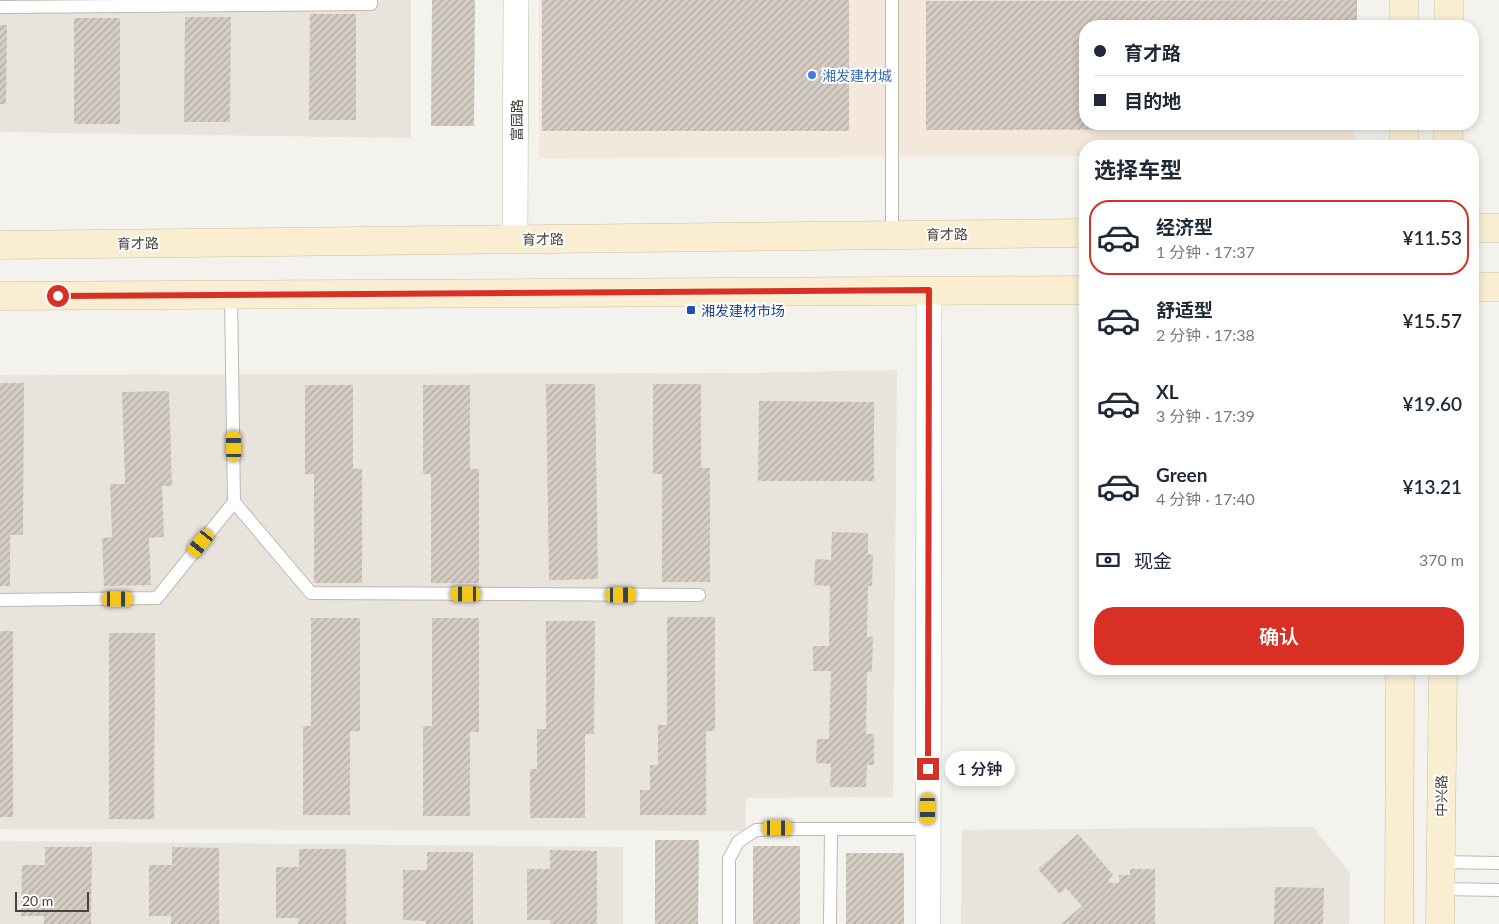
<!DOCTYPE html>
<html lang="zh">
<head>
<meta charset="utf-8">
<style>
  body { margin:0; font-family:Lato,"Noto Sans SC",sans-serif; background:#f6f6f7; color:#1f2937; height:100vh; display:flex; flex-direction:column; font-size:19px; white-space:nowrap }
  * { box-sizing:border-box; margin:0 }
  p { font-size:16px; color:#747a83 }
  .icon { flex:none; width:28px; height:28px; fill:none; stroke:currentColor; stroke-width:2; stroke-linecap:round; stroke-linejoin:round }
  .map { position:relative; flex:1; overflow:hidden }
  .details { position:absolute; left:1079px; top:140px; width:400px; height:535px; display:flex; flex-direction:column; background:#fff; border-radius:20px; box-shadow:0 2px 8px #0003 }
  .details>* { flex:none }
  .top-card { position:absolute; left:1079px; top:20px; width:400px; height:110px; border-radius:20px; box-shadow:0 2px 8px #0003; display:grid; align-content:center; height:110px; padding:0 15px; background:#fff }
  .scale { position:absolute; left:15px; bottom:12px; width:74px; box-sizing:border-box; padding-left:5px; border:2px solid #48423b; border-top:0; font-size:14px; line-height:18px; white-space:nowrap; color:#48423b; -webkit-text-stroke:4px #fff; paint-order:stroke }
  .end { position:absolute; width:22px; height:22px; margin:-11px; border:6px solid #d93025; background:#fff; box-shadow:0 0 0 2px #fff }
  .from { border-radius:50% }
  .bubble { position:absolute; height:35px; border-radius:18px; background:#fff; box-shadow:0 2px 8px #0003; font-size:16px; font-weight:600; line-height:35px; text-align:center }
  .car { position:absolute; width:15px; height:30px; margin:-15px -8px; border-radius:6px; box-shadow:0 0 4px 1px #0007; background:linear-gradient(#f5c518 24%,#345 0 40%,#f5c518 0 76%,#345 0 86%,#f5c518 0) }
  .top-card b { display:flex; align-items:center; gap:18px; height:48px; font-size:19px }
  .top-card b+b { border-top:1px solid #e0e1e3 }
  .top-card i { width:12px; height:12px; background:#1f2937 }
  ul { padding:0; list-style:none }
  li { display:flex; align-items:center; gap:15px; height:75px; margin:0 10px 8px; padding:0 5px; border:2px solid transparent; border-radius:20px }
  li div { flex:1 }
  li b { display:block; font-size:19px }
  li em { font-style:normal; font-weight:600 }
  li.current { border-color:#d93025 }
  li>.icon { width:45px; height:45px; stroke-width:1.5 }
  h2 { padding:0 15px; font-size:22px; line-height:60px }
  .pay { display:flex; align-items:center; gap:12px; height:55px; padding:0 15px; font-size:19px }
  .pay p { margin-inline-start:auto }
  .button { display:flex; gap:10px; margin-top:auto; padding:10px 15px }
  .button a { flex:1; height:58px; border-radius:20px; background:#d93025; color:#fff; font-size:20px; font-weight:600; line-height:58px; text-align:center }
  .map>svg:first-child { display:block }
  .residential { fill:#e8e3db }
  .commercial { fill:#f3e8db }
  .building { fill:url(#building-hatch) }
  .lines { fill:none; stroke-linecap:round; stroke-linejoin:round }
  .lane-casing { stroke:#bfb9b0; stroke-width:14 }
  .street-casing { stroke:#bfb9b0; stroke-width:26 }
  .secondary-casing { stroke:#cec1a2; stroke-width:29 }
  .lane { stroke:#fff; stroke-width:12 }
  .street { stroke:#fff; stroke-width:25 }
  .secondary { stroke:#f9eed2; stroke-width:28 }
  .route { stroke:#d93025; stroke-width:6 }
  .shop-dot { fill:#3f7fe0; stroke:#fff; stroke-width:2 }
  .transit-dot { fill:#1a4fb4; stroke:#fff; stroke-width:2 }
  .labels { text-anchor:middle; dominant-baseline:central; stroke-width:4; stroke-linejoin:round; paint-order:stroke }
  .shop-label { font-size:14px; fill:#366cbe; stroke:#fff; text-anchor:start }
  .street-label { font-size:14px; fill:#48423b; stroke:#fff }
  .transit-label { font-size:14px; fill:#164399; stroke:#fff; text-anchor:start }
</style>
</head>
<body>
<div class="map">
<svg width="1499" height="924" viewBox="0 0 1499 924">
  <defs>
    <pattern id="building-hatch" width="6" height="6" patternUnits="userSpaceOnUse" patternTransform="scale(1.25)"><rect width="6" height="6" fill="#d5cdc3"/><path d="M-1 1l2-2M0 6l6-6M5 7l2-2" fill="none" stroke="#afa8a0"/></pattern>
  </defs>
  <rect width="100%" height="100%" fill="#f4f2ed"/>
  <g class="residential">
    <polygon points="0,0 411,0 411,138 0,132"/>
    <polygon points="897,370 893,797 746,798 745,831 0,829 0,375 746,373"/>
    <polygon points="1313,827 1350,873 1349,924 961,924 962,830"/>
    <polygon points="0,841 623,847 623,924 0,924"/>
  </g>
  <polygon class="commercial" points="539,0 1353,0 1353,26 1085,26 1085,124 1354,124 1355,146 1085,146 1085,156 539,158"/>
  <g class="building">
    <polygon points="432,0 475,0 474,126 431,126"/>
    <rect x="542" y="0" width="307" height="131"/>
    <polygon points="1357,0 1357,26 1085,26 1085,124 1357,124 1357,129 926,130 926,1"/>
    <polygon points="310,14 356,14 356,120 309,120"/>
    <polygon points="185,17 231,17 230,122 184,122"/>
    <rect x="74" y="18" width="46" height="106"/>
    <polygon points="0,25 7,25 6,104 0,104"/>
    <polygon points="0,383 24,383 23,535 10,535 10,586 0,586"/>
    <polygon points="546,384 595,384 598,579 549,580"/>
    <polygon points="653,384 701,384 701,468 710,468 710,582 662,582 662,474 653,474"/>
    <polygon points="305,385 353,385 353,469 362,469 362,583 314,583 314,474 305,474"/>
    <polygon points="423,385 470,385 470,469 479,469 479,583 431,583 431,474 423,474"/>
    <polygon points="169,391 172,486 162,486 164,537 149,538 151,585 104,586 102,538 112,537 110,484 125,484 122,392"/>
    <polygon points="759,401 874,402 874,481 758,481"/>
    <polygon points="832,532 868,533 868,554 873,555 872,586 868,586 867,638 873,636 872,672 867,672 866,734 874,734 874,765 867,765 866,787 830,787 831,764 816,763 817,739 829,739 831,671 813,671 813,646 829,646 830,586 814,585 815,559 831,560"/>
    <polygon points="667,617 715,617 715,731 706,731 706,815 640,815 640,790 650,790 650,765 658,765 658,725 667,725"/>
    <polygon points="311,618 360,618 360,731 350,731 350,815 303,815 303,726 311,726"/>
    <polygon points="432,618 479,618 479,732 470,732 470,816 423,816 423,726 432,726"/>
    <polygon points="546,621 595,621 594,734 585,734 585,818 530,818 530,769 537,769 537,729 546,729"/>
    <rect x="0" y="631" width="13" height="186"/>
    <polygon points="109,633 155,633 154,819 109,819"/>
    <polygon points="1078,834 1113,875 1108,880 1110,883 1119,883 1119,875 1130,875 1130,869 1155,869 1155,924 1061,924 1082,906 1066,888 1060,894 1038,869"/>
    <polygon points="655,840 699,840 698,924 655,924"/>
    <rect x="753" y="846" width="47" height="78"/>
    <polygon points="45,847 92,847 91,924 44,924 44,916 21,916 22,865 45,865"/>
    <polygon points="172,847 219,848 219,924 171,924 171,916 149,916 149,865 172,865"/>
    <polygon points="299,849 346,849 346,924 298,924 298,918 276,918 276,867 299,867"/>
    <polygon points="550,850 597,851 597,924 550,924 550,920 527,920 527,869 550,869"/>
    <polygon points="427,852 473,852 473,924 426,924 426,921 403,920 403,870 427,870"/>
    <rect x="846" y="853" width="58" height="71"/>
    <polygon points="1275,887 1324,888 1323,924 1274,924"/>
  </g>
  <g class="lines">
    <g class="lane-casing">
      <g id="lane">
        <polyline points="0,7 371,4 371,0"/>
        <polyline points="892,235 892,0"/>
        <polyline points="234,502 311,593 699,595"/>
        <polyline points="0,600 157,598 234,502 231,295"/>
        <polyline points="1440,862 1499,863"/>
        <polyline points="1440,889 1499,890"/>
        <polyline points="729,924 729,859 738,842 756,830 778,829 928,829"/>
        <polyline points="830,924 831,829"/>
      </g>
    </g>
    <g class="street-casing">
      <g id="street">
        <polyline points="515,239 516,0"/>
        <polyline points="928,924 929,291"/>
      </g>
    </g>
    <g class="secondary-casing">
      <g id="secondary">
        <polyline points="1404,26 1404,0"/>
        <polyline points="1449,26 1449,0"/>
        <polyline points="1404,146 1404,124"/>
        <polyline points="1448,146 1448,124"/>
        <polyline points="1472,228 1499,228"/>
        <polyline points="0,245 1085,233"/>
        <polyline points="1472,287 1499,287"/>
        <polyline points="0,296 1085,290"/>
        <polyline points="1399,924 1400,669"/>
        <polyline points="1440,924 1443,669"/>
      </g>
    </g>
    <use href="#lane" class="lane"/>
    <use href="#street" class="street"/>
    <use href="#secondary" class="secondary"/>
  </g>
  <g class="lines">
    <polyline class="route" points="58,296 929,290 928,769"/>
  </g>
  <circle class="shop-dot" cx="812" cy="75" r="5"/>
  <rect class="transit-dot" x="686" y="305" width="10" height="10" rx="2.5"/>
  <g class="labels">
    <g class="shop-label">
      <text x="822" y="75">湘发建材城</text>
    </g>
    <g class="street-label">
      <text transform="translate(516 120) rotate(-90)">富园路</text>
      <text transform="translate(947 234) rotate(-1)">育才路</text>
      <text transform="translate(543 239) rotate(-1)">育才路</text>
      <text transform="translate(138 243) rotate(-1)">育才路</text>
      <text transform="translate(1441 796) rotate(-89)">中兴路</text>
    </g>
    <g class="transit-label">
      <text x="701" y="310">湘发建材市场</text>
    </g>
  </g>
</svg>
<div class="scale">20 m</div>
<i class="end from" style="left:58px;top:296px"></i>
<i class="end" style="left:928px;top:769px"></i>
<div class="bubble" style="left:945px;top:751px;width:70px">1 分钟</div>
<i class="car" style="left:234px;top:446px;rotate:359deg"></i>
<i class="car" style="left:201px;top:543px;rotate:219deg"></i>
<i class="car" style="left:466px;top:594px;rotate:270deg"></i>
<i class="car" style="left:621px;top:595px;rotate:90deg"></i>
<i class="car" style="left:118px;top:599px;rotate:90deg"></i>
<i class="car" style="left:928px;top:809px;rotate:180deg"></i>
<i class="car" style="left:778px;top:828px;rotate:90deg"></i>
<div class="top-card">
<b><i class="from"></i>育才路</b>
<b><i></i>目的地</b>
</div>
<section class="details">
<h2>选择车型</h2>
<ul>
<li class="current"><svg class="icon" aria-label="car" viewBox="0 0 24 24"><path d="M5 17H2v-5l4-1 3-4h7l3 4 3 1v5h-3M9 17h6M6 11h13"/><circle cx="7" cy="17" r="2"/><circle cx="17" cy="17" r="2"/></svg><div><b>经济型</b><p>1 分钟 · 17:37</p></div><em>¥11.53</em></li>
<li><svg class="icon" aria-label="car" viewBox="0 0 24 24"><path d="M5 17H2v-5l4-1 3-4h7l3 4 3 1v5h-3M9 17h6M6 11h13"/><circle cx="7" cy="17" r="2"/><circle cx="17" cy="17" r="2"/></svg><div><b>舒适型</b><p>2 分钟 · 17:38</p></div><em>¥15.57</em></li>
<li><svg class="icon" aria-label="car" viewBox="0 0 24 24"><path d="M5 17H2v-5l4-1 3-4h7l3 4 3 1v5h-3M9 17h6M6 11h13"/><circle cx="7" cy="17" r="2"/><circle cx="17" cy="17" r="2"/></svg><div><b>XL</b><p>3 分钟 · 17:39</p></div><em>¥19.60</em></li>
<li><svg class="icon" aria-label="car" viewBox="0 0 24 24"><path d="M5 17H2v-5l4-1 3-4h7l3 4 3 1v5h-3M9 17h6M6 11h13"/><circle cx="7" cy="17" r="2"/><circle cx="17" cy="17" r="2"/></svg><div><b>Green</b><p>4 分钟 · 17:40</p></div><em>¥13.21</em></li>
</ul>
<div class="pay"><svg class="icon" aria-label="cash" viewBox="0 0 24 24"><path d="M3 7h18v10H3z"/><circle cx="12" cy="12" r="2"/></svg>现金<p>370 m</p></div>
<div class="button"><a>确认</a></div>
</section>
</div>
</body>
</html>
